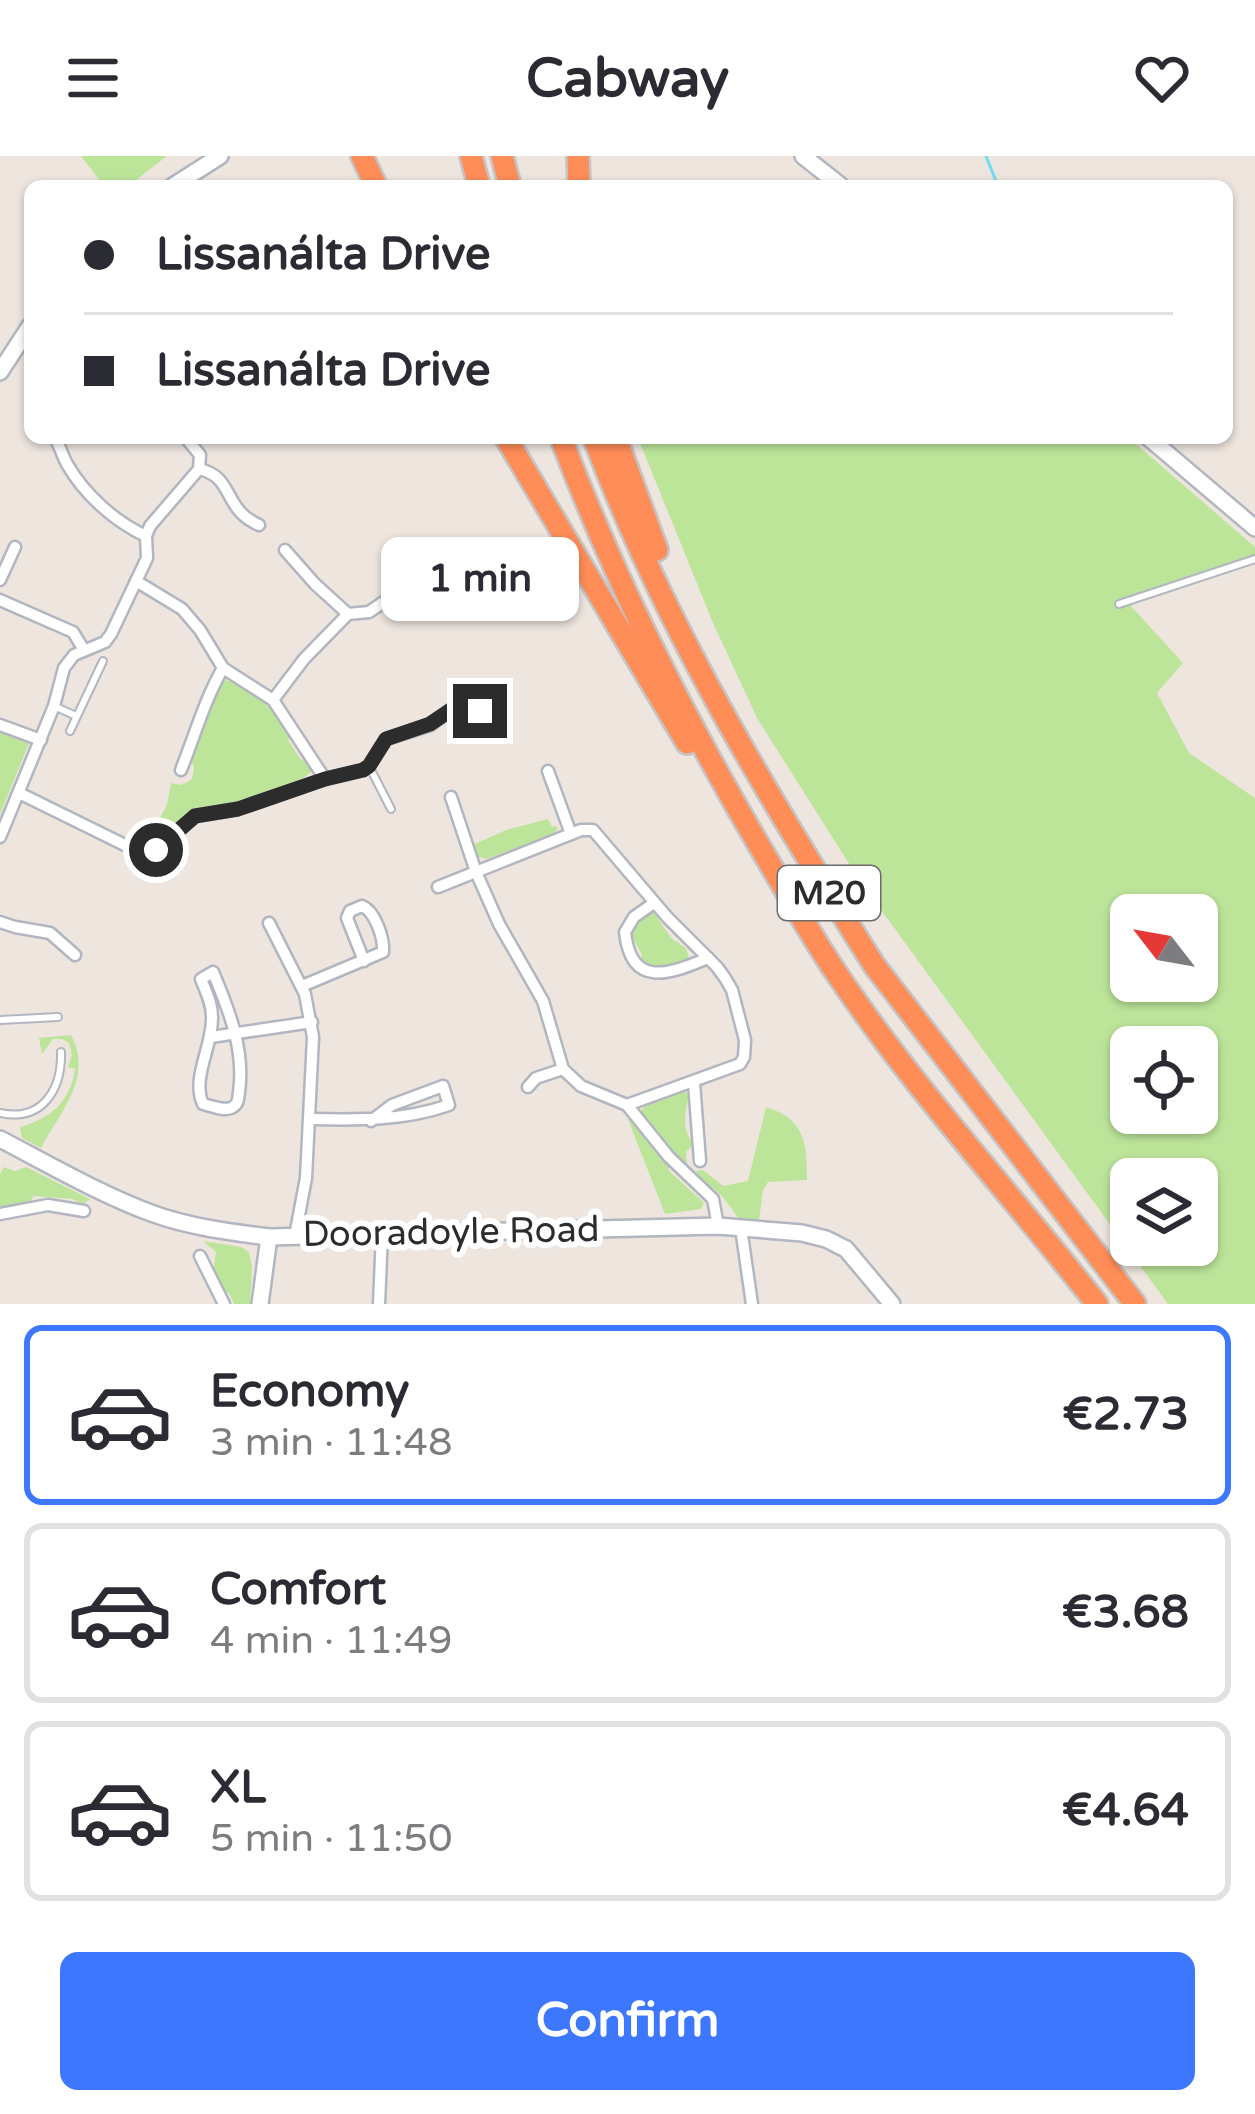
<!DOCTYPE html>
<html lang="en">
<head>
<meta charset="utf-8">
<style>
  body { margin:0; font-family:"Varela Round",sans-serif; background:#f2f2f3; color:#2b2b33; height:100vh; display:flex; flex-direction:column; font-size:45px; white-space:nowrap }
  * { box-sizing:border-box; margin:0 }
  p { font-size:39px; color:#7c7c81 }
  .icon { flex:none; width:66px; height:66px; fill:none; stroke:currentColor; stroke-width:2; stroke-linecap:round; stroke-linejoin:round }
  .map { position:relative; height:1148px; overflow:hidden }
  .sheet { display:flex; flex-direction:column; background:#fff; flex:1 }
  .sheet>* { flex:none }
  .hud { position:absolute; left:24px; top:24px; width:1209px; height:264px; border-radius:18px; box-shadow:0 3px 9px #0004; display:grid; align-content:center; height:264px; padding:0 60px; background:#fff }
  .needle { width:78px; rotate:301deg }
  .fabs { position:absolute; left:1110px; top:738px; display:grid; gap:24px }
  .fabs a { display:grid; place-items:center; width:108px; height:108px; border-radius:18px; background:#fff; box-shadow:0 3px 9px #0004; font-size:60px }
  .end { position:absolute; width:54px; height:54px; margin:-27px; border:15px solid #2c2c2c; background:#fff; box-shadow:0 0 0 6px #fff }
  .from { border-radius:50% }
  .bubble { position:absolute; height:84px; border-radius:18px; background:#fff; box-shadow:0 3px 9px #0004; font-size:39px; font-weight:700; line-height:84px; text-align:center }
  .hud b { display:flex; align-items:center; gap:42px; height:114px; font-size:45px }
  .hud b+b { border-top:3px solid #e1e1e2 }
  .hud i { width:30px; height:30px; background:#2b2b33 }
  ul { padding:21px 0 0; list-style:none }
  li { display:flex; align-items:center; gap:36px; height:180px; margin:0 24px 18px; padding:0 36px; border:6px solid #e1e1e2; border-radius:18px }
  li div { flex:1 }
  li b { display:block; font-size:45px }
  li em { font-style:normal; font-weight:700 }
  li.selected { border-color:#3c77fd }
  li>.icon { width:108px; height:108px; stroke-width:1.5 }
  .primary-button { display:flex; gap:24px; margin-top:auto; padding:24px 60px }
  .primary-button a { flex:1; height:138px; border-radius:18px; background:#3c77fd; color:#fff; font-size:48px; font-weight:700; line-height:138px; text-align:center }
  header { display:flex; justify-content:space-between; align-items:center; height:156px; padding:0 60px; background:#fff; font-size:54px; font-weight:700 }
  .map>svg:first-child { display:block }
  .green { fill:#bde59a; fill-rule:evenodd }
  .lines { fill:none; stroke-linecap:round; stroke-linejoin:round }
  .stream { stroke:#70def1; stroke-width:3 }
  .lane-casing { stroke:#b2b6c0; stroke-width:10 }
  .street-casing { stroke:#b2b6c0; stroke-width:15 }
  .secondary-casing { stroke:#b2b6c0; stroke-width:20 }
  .highway-casing { stroke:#c4c4c4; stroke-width:26 }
  .lane { stroke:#fff; stroke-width:6 }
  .street { stroke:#fff; stroke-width:10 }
  .secondary { stroke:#fff; stroke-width:15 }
  .highway { stroke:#ff8d58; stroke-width:21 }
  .route { stroke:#2c2c2c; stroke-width:15 }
  .labels { text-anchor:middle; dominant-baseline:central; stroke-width:12; stroke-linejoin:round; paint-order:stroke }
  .shield { fill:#fff; stroke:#6b6b6b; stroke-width:3 }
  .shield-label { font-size:33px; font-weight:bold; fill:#2c2c2c }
  .street-label { font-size:36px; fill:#2c2c2c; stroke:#fff }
</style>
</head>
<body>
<header><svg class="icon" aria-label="menu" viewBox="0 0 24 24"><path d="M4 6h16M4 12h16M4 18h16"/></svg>Cabway<svg class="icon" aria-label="heart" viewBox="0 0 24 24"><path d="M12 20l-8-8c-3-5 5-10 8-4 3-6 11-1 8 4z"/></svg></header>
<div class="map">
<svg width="1255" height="1148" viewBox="0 0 1255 1148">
  <rect width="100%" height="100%" fill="#eee5de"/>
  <g class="green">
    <polygon points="81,0 167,0 128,30 104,30"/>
    <path d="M 638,282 L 1129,282 L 1255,391 L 1255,400 L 1130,449 L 1183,507 L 1157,537 L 1189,597 L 1255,642 L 1255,1148 L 1168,1148 L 860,725 L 757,562 L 713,467 ZM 1131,759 L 1197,759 L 1197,825 L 1131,825 ZM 1131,891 L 1197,891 L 1197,957 L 1131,957 ZM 1131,1023 L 1197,1023 L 1197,1089 L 1131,1089 Z"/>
    <path d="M 224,524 C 256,530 274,555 290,582 L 288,584 L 301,604 L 306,603 L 312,612 L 311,616 C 289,635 257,644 229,649 C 216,652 202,650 190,656 C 173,666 165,688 144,691 L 167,649 L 171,627 L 182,629 L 192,623 L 194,612 L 191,603 L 204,574 L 207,552 Z"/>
    <polygon points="0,574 30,585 0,658"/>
    <polygon points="548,663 552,671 556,670 558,673 552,679 486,703 476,700 473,689 506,674"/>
    <path d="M 648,755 L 653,755 L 671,782 L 686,792 L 689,802 C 675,814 654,814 639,804 L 642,799 L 635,786 L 630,784 C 631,771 637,763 648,755 Z"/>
    <path d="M 71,879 C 94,921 60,956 41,992 L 22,982 L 20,971 C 50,963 71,945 75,913 L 68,911 L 72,899 L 69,887 L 62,883 L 53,883 L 42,898 L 39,882 Z"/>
    <path d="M 683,935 L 690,940 C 684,953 682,977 694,988 L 686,996 L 687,1012 L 664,988 L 641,955 L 648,946 Z"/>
    <path d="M 766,951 C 806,963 807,989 807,1024 L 768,1026 L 763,1034 L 759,1064 L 739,1063 L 722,1040 L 698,1020 L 696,1015 L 703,1014 L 723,1030 L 748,1025 Z"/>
    <polygon points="626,958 670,1010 668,1014 701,1044 704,1047 701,1053 665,1058"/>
    <polygon points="4,1011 15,1015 26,1011 90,1043 83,1048 72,1043 34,1040 30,1045 0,1051 0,1018"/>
    <polygon points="203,1085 241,1091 249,1096 252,1111 250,1148 234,1148 229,1137 224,1137 213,1115 216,1096"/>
  </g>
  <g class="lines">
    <polyline class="stream" points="986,0 998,30"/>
    <g class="lane-casing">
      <g id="lane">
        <polyline points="1119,448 1255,403"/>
        <polyline points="54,550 76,560"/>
        <polyline points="70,575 103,505"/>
        <polyline points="369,610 391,653"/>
        <polyline points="0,864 58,861"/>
        <path d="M 0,957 C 42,966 62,934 61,896"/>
      </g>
    </g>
    <g class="street-casing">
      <g id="street">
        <path d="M 55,282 C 60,290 62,299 67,308 C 84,338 115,366 146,380"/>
        <polyline points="186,282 200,299 199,313"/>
        <path d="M 199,313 C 235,321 222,353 259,369"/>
        <polyline points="285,394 315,428 348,458"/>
        <polyline points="0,424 15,391"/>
        <polyline points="136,425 182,453 200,474 223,512 273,544 325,623"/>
        <polyline points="0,444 73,476 84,494"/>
        <polyline points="273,544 304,503 348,458 369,456 388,443 395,450"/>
        <polyline points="0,569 41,584"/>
        <path d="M 181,614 C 195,579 204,545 223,512"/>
        <polyline points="548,615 571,678"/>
        <polyline points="19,637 137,695 153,696 195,660 238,653 325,623 363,614 369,610 386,583 430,569 463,545 473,546 486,563"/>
        <polyline points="451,641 476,716 499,768 543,845 563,913 581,930 627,949 669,1001 713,1043 718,1070"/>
        <polyline points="0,681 54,550 64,512 74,499 105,486 111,478 147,402 146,380 150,370 199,313"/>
        <polyline points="438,731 581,674 593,674 667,761 717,811 725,822 732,834 745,884 744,901 740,908 627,949"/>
        <path d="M 654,747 L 634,761 L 625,776 C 631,833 670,818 708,802"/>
        <polyline points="0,766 15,771 50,777 75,799"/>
        <polyline points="269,767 305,838 313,881 306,1022 295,1080"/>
        <path d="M 213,816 C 229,854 245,894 239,936 C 238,943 239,948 231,952 C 223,955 211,950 203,948 C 191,922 213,890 212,861 C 212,847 206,836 201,823 Z"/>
        <path d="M 302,830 L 383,796 C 384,782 375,755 362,750 L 350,755 L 347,762 L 364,805"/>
        <polyline points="211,881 312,866"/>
        <polyline points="694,927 700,1005"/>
        <polyline points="528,931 536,922 563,913"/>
        <path d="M 310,963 C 359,964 403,965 449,949 L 443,930 L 392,949 L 371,965"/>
        <polyline points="0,1058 48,1049 84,1055"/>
        <polyline points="741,1072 752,1148"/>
        <polyline points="200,1100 224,1148"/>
        <polyline points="379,1148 382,1078"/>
      </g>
    </g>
    <g class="secondary-casing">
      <g id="secondary">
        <polyline points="803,0 841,30"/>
        <polyline points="173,30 220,0"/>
        <polyline points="0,216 30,170"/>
        <polyline points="1149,282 1255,372"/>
        <path d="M 0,983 C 50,1009 98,1037 151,1057 C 189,1071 229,1076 269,1081 L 718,1070 L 802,1077 L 826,1083 L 846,1093 L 892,1148"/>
        <polyline points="260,1148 269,1081"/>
      </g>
    </g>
    <g class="highway-casing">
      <g id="highway">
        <polyline points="362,0 376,30"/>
        <polyline points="471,0 479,30"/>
        <polyline points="502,0 510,30"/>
        <polyline points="578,0 579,30"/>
        <polyline points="506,282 687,587"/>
        <path d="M 561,282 C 617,430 689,572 770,708 C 792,745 813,783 837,818 C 915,934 1011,1038 1097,1148"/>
        <path d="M 594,282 C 665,471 767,639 874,809 L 1135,1148"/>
        <polyline points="616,282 657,394"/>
      </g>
    </g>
    <use href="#lane" class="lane"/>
    <use href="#street" class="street"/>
    <use href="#secondary" class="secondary"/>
    <use href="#highway" class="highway"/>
  </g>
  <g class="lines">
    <polyline class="route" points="156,694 195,660 238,653 325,623 363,614 369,610 386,583 430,568 464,545 472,546 480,555"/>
  </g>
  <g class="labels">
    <rect class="shield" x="778" y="710" width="102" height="54" rx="9"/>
    <g class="shield-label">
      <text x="829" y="737">M20</text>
    </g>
    <g class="street-label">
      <text transform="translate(451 1076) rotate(-1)">Dooradoyle Road</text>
    </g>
  </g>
</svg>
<div class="fabs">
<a><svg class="needle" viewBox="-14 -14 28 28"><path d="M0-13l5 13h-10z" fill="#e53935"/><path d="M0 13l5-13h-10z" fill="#7c7c81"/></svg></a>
<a><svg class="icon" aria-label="locate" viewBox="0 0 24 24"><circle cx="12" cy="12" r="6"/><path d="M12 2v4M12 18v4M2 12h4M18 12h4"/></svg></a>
<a><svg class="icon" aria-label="layers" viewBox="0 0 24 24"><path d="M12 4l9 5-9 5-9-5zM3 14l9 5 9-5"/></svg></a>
</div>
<i class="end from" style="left:156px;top:694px"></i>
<i class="end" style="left:480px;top:555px"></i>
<div class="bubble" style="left:381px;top:381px;width:198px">1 min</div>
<div class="hud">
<b><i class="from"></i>Lissanálta Drive</b>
<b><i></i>Lissanálta Drive</b>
</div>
</div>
<section class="sheet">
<ul>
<li class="selected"><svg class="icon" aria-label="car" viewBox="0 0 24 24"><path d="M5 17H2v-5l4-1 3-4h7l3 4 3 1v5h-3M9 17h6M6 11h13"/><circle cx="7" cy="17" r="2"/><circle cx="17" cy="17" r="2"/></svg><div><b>Economy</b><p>3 min · 11:48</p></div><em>€2.73</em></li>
<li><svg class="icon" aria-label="car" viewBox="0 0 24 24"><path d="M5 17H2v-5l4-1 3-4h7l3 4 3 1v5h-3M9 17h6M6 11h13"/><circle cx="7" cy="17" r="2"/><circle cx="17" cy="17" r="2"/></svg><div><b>Comfort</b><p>4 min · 11:49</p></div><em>€3.68</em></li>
<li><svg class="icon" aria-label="car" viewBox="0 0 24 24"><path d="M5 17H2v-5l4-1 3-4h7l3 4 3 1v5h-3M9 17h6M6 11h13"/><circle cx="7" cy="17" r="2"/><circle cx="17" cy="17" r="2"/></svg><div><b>XL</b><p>5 min · 11:50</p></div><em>€4.64</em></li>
</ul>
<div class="primary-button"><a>Confirm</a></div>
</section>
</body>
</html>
